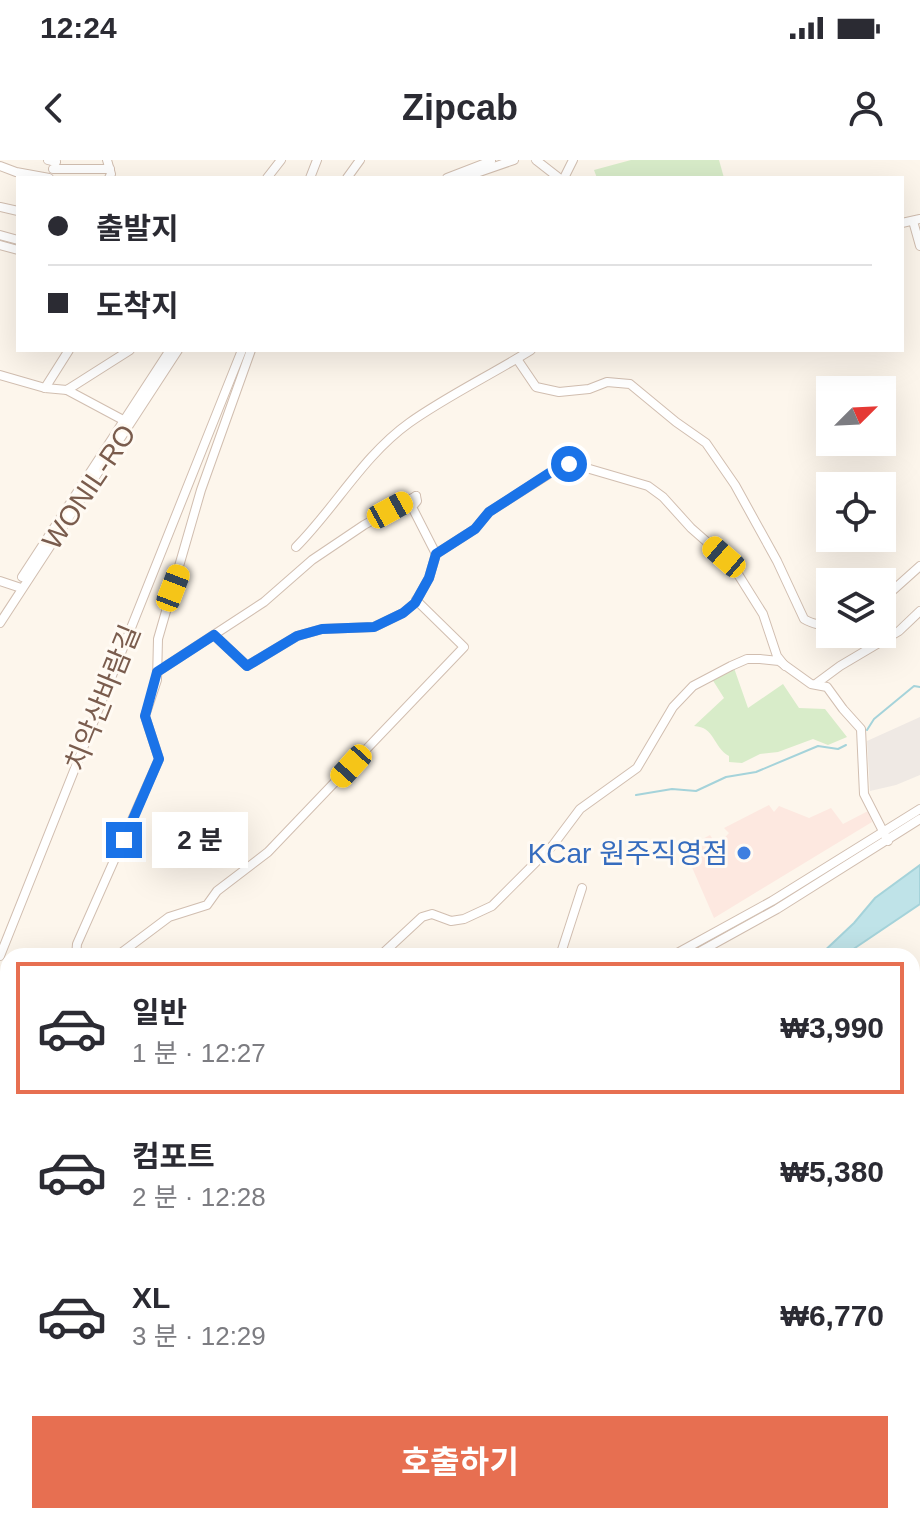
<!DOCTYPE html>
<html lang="ko">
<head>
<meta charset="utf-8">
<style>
  body { margin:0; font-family:Arial,"Noto Sans KR",sans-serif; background:#f7f7f7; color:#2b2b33; height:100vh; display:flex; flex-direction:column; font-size:30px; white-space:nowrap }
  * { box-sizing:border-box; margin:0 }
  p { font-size:26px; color:#7c7c81 }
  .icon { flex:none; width:44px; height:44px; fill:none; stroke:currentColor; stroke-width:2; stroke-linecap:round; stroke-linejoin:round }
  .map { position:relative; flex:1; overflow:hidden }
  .panel { position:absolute; left:0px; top:788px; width:920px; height:576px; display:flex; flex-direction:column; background:#fff; border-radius:24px 24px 0 0; box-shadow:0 8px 32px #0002 }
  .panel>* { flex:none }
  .top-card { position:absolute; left:16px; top:16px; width:888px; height:176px; border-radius:0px; box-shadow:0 8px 32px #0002; display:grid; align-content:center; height:176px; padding:0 32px; background:#fff }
  .needle { width:52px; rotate:66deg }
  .fabs { position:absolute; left:816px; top:216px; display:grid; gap:16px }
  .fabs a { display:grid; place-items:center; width:80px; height:80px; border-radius:0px; background:#fff; box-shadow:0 8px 32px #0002; font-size:40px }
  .end { position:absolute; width:36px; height:36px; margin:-18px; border:10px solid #1a73e8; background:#fff; box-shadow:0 0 0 4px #fff }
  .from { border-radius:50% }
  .bubble { position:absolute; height:56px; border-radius:0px; background:#fff; box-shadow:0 8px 32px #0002; font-size:26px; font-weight:700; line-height:56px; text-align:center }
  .car { position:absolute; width:24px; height:48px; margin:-24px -12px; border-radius:10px; box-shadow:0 0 6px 2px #0007; background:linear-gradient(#f5c518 24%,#345 0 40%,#f5c518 0 76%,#345 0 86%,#f5c518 0) }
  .top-card b { display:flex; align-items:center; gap:28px; height:76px; font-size:30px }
  .top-card b+b { border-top:2px solid #e1e1e2 }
  .top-card i { width:20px; height:20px; background:#2b2b33 }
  ul { padding:14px 0 0; list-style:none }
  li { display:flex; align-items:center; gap:24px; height:132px; margin:0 16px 12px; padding:0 16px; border:4px solid transparent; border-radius:0px }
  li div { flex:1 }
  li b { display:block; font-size:30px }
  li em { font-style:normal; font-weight:700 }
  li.active { border-color:#e76f51 }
  li>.icon { width:72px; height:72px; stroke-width:1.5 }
  .button { display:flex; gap:16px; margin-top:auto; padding:16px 32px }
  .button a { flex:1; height:92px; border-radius:0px; background:#e76f51; color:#fff; font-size:32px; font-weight:700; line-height:92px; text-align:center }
  .status { display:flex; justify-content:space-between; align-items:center; height:56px; padding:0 40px; background:#fff; direction:ltr }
  .status svg { height:22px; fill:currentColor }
  header { display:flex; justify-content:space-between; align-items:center; height:104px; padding:0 32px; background:#fff; font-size:36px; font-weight:700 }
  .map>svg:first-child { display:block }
  .residential { fill:#f5e8da }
  .commercial { fill:#fde8e0 }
  .industrial { fill:#efe9e4 }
  .green { fill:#d8ecc9 }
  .water { fill:#bfe3e8; stroke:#a5d3da; stroke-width:2 }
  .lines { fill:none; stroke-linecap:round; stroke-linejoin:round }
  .stream { stroke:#a5d3da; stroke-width:2 }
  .minor-casing { stroke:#d1beb0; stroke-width:10 }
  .minor { stroke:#fff; stroke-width:8 }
  .route { stroke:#1a73e8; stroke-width:10 }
  .shop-dot { fill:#3f7fe0; stroke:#fffaf3; stroke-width:3 }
  .labels { text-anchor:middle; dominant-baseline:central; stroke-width:6; stroke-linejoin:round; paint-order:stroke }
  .street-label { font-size:28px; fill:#7a5c4d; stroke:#fffaf3 }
  .shop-label { font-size:28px; fill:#366cbe; stroke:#fffaf3; text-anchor:end }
</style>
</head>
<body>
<div class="status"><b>12:24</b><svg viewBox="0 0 49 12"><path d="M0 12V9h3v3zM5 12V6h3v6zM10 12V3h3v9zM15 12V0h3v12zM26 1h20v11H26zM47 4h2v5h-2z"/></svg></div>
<header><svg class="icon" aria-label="back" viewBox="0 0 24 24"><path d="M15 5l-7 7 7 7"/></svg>Zipcab<svg class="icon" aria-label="person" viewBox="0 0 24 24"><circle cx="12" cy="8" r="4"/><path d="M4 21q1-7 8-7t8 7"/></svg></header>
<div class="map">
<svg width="920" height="1364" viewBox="0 0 920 1364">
  <rect width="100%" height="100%" fill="#fdf6ec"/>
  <polygon class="residential" points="912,1272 920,1283 920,1364 781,1364 776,1356 912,1356"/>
  <polygon class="commercial" points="769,645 774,652 779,646 809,658 831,648 843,664 868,651 872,662 714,758 684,689 710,675 717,686 729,673 724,668"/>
  <polygon class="industrial" points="920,557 920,615 896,625 870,631 867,581"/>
  <g class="green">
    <polygon points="631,0 719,0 724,18 597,18 594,10"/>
    <path d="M 734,508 L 748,548 L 783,524 L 799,548 L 825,549 L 847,577 L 828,585 L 813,579 L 778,592 L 760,594 L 742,603 L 729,602 L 729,596 C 713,587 715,567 694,566 L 724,538 L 712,519 Z"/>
  </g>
  <polygon class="water" points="920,705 920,744 843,796 819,796 854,763 875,738"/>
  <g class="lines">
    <g class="stream">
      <polyline points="867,570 874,559 914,526 920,527"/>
      <polyline points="636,635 672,629 696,631 726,617 756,612 818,586 838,589 846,585"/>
    </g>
    <g class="minor-casing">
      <g id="minor">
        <polyline points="48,0 56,2"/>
        <polyline points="107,0 111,14 109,18"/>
        <polyline points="536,0 559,18"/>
        <polyline points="0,6 16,12 49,18"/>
        <polyline points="53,9 110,9"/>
        <polyline points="267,18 281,0"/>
        <polyline points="310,18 317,0"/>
        <polyline points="347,18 360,0"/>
        <polyline points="447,18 491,1"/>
        <polyline points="462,18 514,0"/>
        <polyline points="564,18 573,0"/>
        <polyline points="0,47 18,51"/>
        <polyline points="913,61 920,86"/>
        <polyline points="902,63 920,59"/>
        <polyline points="0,75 18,80"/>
        <polyline points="0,85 18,90"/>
        <path d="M 517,199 L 536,227 L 559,232 L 589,229 L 607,222 L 630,224 L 676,262 L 706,283 L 735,325 L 777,401 L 804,459 C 813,464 820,466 830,463"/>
        <polyline points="0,215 45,228 67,230 130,190"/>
        <polyline points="45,228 69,190"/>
        <polyline points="67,230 125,261"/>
        <polyline points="416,336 417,341 412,347 436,394"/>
        <path d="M 296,387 C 335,348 363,296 409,263 C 447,236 491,215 531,190"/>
        <polyline points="22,417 170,190"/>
        <polyline points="0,421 21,428"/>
        <polyline points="882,440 920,406"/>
        <polyline points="0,463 178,190"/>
        <polyline points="214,475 247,506 297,476 322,469 374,467 403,453 415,443 429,418 436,394 475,369 489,352 563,305 576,305 648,326 663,337 691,368 724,397 736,411 763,454 777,496 785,506"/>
        <polyline points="157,512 264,442 312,400 364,365 416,336"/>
        <polyline points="817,523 840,506 899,471 920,451"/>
        <polyline points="0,796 242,190"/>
        <polyline points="76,796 77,784 159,599 145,556 157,520 158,479 201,330 251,190"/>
        <polyline points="117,796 169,757 207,745 217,731 268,692 464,487 416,440"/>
        <polyline points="380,796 422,757 432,754 451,761 464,759 492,746 553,685 580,649 637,608 673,547 693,526 731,506 747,499 760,499 779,501 811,524 827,527 843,549 861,569 864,634 888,681"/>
        <polyline points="560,796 582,728"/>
        <polyline points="672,796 772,741 920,649"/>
        <polyline points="692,796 777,749 920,659"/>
        <polyline points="0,959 8,965"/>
        <polyline points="912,1001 920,933"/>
        <polyline points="298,1356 299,1364"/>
        <polyline points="767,1356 772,1364"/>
        <polyline points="349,1358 363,1364"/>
        <polyline points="11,1364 19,1356"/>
        <polyline points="21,1364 29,1356"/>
        <polyline points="450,1364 465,1356"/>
      </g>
    </g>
    <use href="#minor" class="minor"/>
  </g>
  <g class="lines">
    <polyline class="route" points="124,680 159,599 145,556 157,512 214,475 247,506 297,476 322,469 374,467 403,453 415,443 429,418 436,394 475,369 489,352 554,310 569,304"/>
  </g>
  <circle class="shop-dot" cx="744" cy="693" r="8"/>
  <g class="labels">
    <g class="street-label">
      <text transform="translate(89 327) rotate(-56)">WONIL-RO</text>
      <text transform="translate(103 538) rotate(-68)">치악산바람길</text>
    </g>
    <g class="shop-label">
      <text x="728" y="693">KCar 원주직영점</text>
    </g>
  </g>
</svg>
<div class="fabs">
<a><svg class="needle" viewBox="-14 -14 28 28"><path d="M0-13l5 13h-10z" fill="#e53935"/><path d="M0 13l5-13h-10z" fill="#7c7c81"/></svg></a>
<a><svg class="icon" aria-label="locate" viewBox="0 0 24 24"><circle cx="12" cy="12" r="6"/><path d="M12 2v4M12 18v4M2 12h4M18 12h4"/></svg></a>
<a><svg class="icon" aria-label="layers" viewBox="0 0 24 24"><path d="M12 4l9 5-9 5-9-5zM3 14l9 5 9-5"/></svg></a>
</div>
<i class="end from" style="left:569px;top:304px"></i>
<i class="end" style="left:124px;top:680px"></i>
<div class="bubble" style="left:152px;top:652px;width:96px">2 분</div>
<i class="car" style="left:390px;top:350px;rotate:61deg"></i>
<i class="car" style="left:724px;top:397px;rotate:311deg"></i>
<i class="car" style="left:173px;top:428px;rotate:21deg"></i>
<i class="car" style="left:351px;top:606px;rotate:222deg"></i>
<div class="top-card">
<b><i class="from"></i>출발지</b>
<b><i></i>도착지</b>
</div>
<section class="panel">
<ul>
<li class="active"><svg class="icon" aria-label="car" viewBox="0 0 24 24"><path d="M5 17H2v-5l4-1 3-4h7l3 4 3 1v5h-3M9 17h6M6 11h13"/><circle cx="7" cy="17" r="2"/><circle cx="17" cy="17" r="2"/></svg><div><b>일반</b><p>1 분 · 12:27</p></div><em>₩3,990</em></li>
<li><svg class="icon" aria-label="car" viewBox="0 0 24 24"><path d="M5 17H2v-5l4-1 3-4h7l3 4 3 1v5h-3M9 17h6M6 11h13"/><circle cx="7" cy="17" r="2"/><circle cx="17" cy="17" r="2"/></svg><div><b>컴포트</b><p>2 분 · 12:28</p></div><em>₩5,380</em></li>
<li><svg class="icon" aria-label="car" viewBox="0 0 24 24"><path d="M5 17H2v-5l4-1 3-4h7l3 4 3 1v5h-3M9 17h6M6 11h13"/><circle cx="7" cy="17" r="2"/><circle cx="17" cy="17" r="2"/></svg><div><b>XL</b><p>3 분 · 12:29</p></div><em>₩6,770</em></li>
</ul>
<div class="button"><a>호출하기</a></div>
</section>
</div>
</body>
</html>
